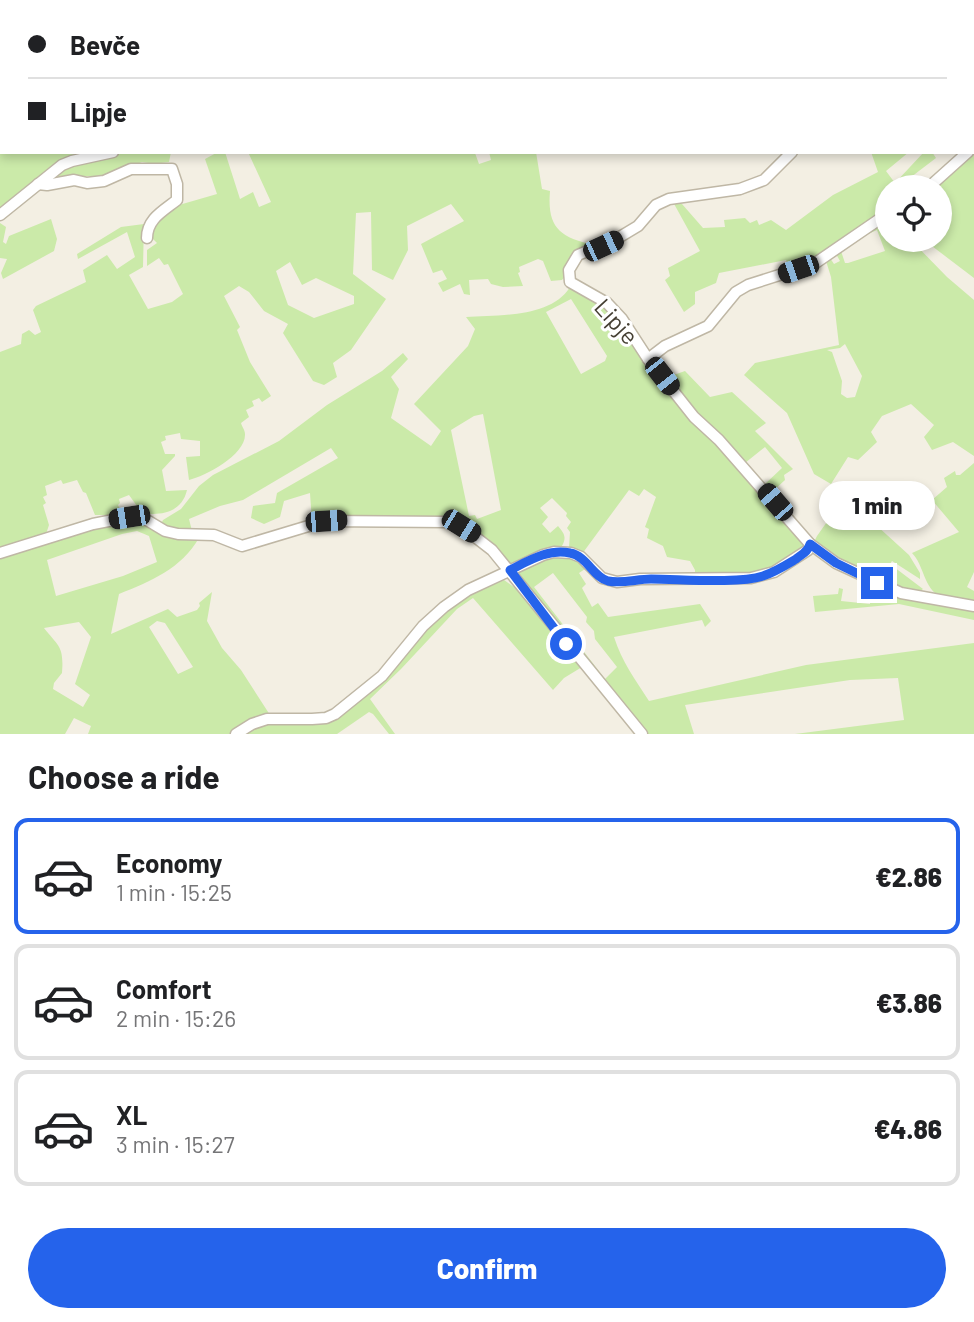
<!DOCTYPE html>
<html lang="en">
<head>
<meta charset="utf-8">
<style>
  body { margin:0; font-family:Barlow,sans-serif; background:#f6f6f6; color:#202124; height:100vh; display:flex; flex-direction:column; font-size:26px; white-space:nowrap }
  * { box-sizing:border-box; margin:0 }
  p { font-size:23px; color:#757577 }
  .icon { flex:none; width:38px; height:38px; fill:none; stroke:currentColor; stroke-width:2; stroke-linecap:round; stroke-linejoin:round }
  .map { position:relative; height:734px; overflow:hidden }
  .drawer { display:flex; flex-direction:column; background:#fff; flex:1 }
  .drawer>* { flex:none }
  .hud { position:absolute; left:0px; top:0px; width:975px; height:154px; box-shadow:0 4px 10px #0003; display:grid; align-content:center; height:154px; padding:0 28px; background:#fff }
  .fabs { position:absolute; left:875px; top:175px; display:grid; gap:14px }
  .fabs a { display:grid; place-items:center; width:77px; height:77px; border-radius:50%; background:#fff; box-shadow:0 4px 10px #0003; font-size:35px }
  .end { position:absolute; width:32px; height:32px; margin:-16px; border:9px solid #2563eb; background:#fff; box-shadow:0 0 0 4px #fff }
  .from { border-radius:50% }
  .bubble { position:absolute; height:49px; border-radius:24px; background:#fff; box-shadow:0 4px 10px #0003; font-size:23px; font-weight:800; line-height:49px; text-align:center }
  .car { position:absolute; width:21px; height:42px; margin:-21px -10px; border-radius:9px; box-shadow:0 0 5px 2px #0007; background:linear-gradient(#222 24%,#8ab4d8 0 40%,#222 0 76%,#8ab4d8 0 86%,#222 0) }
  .hud b { display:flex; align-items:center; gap:24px; height:66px; font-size:26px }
  .hud b+b { border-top:2px solid #e0e0e0 }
  .hud i { width:18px; height:18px; background:#202124 }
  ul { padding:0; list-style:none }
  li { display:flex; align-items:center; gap:21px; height:116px; margin:0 14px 10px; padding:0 14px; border:4px solid #e0e0e0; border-radius:14px }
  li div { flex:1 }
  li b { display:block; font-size:26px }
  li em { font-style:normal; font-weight:800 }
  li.selected { border-color:#2563eb }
  li>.icon { width:63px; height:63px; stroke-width:1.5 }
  h2 { padding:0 28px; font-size:32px; line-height:84px }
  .button { display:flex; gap:14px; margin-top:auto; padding:14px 28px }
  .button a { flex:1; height:80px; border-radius:42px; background:#2563eb; color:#fff; font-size:28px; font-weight:800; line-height:80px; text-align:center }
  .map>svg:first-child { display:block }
  .green { fill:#cbeaa9; fill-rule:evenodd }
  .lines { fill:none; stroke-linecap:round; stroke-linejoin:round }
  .minor-casing { stroke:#bfb7a5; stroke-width:13 }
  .minor { stroke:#fff; stroke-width:10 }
  .route { stroke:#2563eb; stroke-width:9 }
  .labels { text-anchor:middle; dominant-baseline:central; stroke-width:6; stroke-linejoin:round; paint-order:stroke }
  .street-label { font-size:24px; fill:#453f33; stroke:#fff }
</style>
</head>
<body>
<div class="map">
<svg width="974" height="734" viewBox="0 0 974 734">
  <rect width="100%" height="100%" fill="#f3efe3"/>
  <g class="green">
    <polygon points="0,0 255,0 2,2 2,152 82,152 84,155 0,209"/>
    <polygon points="974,151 974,278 924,240 940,240 940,187 933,187"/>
    <polygon points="131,152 171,152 169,162 154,164 142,162 107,176 70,176 49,182 60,168 116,153"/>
    <path d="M 218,152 L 225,152 L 240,199 L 253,192 L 259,207 L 271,202 L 248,152 L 477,152 L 475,153 L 479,164 L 491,160 L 489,152 L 536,152 L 542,189 L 550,191 C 547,227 559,237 593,245 L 562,280 L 551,281 L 543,261 L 538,259 L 519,267 L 520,272 L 518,273 L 523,286 L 503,287 L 491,284 L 488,279 L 469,280 L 470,295 L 464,294 L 460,284 L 443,292 L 438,283 L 447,279 L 442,270 L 433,273 L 421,244 L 464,221 L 451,204 L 407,226 L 408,250 L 393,280 L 372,270 L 371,212 L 356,213 L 353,274 L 386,299 L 351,350 L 333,363 L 337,377 L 324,385 L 313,381 L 283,333 L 288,324 L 264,311 L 249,292 L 239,286 L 224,296 L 240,327 L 237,330 L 250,362 L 271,396 L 262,402 L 259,398 L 252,401 L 254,406 L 246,410 L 249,417 L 241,423 C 242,427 245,430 245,434 C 246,455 205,476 189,480 L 186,457 L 200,456 L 200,441 L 181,439 L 180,433 L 165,436 L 166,440 L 161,442 L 165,454 L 175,454 L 175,456 L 162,470 L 166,491 L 187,490 C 182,512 162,516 142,513 L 129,495 L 119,499 L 120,503 L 118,505 L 121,512 L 115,510 L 115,515 L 95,515 L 86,493 L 83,492 L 77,480 L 63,484 L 61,480 L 45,486 L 47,495 L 43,497 L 46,503 L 43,505 L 49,525 L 46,534 L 0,549 L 0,352 L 21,344 L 22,334 L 29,330 L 35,335 L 41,332 L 33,310 L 36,306 L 86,282 L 83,270 L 107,255 L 117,269 L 135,257 L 127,232 L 78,259 L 77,254 L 121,227 L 144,224 L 143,267 L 129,275 L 148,309 L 172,302 L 183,294 L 168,264 L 164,265 L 159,258 L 147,266 L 147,250 L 157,243 L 149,235 L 151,227 L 179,205 L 217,194 L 205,159 ZM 290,262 L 302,285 L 316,278 L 354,296 L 354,304 L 314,318 L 288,305 L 276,271 Z"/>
    <polygon points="871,152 909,152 886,171 895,183 924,152 932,152 936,158 898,187 887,187 887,211 826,254 791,269 786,260 719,273 716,283 695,292 695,304 684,312 665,280 670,276 668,268 700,251 673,202 682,204 703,228 725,227 724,220 745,218 750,223 757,220 759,225 771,220 786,230 833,195 878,172"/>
    <polygon points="51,219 57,239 54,251 3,279 1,273 7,259 0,258 0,223 6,227 3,242 6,244 9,236"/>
    <path d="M 878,225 L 881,225 L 887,240 L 911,240 L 947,277 L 974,300 L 974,456 L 953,442 L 932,450 L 924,437 L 934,425 L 911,404 L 882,416 L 871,432 L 877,442 L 858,460 L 848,457 L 831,484 L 814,474 L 787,413 L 744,375 L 755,363 L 839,345 L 831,277 L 826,261 L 830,258 L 834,264 L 840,261 L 836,254 L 841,251 L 845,263 L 848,263 L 885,251 L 877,230 L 866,235 L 864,233 ZM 845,344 L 862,376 L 855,397 L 847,398 L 841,394 L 842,381 L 832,352 L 827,350 L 840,348 Z"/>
    <path d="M 570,287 L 604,302 L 725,451 L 807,546 L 782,564 L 747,575 L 695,575 L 695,570 L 690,561 L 667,557 L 663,546 L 647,538 L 649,529 L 645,527 L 656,497 L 644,489 L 639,496 L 629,490 L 582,554 L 569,548 L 570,532 L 567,528 L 571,522 L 566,516 L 567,513 L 552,498 L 540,508 L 548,517 L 542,524 L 550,533 L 558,526 C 564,533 567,537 562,546 L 513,565 L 469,527 L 399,519 L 356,516 L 329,518 L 312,522 L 310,493 L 284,501 L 280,517 L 264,524 L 251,518 L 253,506 L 275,503 L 277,493 L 338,458 L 331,448 L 243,500 L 220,506 L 189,519 L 192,531 L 176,530 L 161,524 L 163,520 L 181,509 L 199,486 L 213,475 L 279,441 L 327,405 L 382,371 L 403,353 L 408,359 L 391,377 L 399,389 L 391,418 L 431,446 L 441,431 L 414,404 L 468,346 L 475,329 L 466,317 C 498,315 551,318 570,287 ZM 571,299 L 607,356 L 605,361 L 581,374 L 546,312 ZM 483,414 L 501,510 L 477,519 L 475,515 L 469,516 L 451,430 L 474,416 Z"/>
    <polygon points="685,371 710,397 732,392 766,423 755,431 793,469 784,475 785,480 772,492 765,484 782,468 765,447 745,463 697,414 668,377"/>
    <path d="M 974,463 L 974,572 L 967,587 L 974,591 L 974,603 C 963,601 949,601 940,596 C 924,589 924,565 912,553 L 959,532 L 932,500 L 947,487 L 944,478 L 955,471 L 956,475 L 960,475 Z"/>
    <path d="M 850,496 L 876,525 L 909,555 L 920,573 L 920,579 L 892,561 L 890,564 L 923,589 L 918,593 C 913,592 907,592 902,591 C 882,584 825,556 815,540 L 817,536 L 836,509 Z"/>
    <path d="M 131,522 L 199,538 C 181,569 151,581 119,594 L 111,634 L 168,609 L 177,617 L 197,610 L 200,606 L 199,603 L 212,592 L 207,621 L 222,648 L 241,670 L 270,715 L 252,720 L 231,734 L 88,734 L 91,726 L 74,718 L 65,734 L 0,734 L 0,554 L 117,523 ZM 137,531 L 149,536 L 157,562 L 123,576 L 56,596 L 47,560 L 122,534 ZM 157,621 L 165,623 L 193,667 L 178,674 L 149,627 ZM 79,622 L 91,637 L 75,684 L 90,695 L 83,707 L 53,689 L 54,683 L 62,673 C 64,646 59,647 44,628 Z"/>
    <path d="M 553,555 L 571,555 L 588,567 L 579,573 L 586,584 L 582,588 L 592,607 L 598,603 L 608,617 L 700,604 L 711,621 L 705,627 L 702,620 L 614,637 C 622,662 635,679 649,701 L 806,665 L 974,643 L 974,734 L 795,734 L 904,720 L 898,678 L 850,680 L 685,705 L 694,734 L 646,734 L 514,571 ZM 553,573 L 587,617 L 586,622 L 594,631 L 595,639 L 617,667 L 605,679 L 534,587 Z"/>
    <polygon points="504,580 525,595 582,667 564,678 553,690 473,598 457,609 401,669 370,699 395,734 389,734 373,714 369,712 337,734 242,734 271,721 330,720 345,712 388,675 429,625 448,609 475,591"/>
    <polygon points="839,588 843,589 841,601 870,604 870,595 873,591 892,598 894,595 974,610 974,620 899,604 815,612 813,596 838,594"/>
  </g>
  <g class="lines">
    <g class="minor-casing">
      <g id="minor">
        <polyline points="295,2 297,0"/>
        <polyline points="957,2 958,0"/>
        <polyline points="973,147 974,146"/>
        <polyline points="792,152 764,180 740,189 669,199 656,205 638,226 618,238 578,255 569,270 570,282 607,303 622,319 648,359 694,417 719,440 810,544 836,563 901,593 974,606"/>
        <path d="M 38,184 L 47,185 L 74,180 L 87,183 L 104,181 L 131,169 L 172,169 L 177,184 L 177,200 C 163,211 147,219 147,238"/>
        <polyline points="929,187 968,152"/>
        <polyline points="0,215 62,165 72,161 113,152"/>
        <polyline points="648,359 665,346 708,326 736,292 748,285 814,264 887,214"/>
        <polyline points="0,553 93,524 129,517 145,519 165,531 178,534 214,535 242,546 325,521 447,522 461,526 492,550 642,734"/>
        <polyline points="236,734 252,724 267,719 312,719 326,718 335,714 382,676 423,626 444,607 468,590 543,555 554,552 571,553 581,557 602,578 617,582 640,579 751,578 774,572 808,550 810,544"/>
      </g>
    </g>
    <use href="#minor" class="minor"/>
  </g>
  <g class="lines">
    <path class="route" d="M 566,644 L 510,570 C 528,561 549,548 570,553 C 587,556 593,577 608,581 C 622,584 637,579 651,579 C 680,579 738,584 763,576 C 775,572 786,565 796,559 C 802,554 808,552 810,544 L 836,563 L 877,583"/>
  </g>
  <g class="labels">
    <g class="street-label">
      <text transform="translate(617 321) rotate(48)">Lipje</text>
    </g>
  </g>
</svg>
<div class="fabs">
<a><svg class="icon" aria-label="locate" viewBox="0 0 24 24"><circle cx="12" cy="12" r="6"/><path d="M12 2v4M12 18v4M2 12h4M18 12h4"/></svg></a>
</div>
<i class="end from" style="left:566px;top:644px"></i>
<i class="end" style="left:877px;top:583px"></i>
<div class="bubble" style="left:819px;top:481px;width:116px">1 min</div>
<i class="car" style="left:603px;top:246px;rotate:65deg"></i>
<i class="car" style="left:798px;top:269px;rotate:251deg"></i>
<i class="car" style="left:662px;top:376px;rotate:142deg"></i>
<i class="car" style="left:775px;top:502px;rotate:319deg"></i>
<i class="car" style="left:129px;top:517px;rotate:261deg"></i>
<i class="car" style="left:326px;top:521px;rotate:86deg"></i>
<i class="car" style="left:461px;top:526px;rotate:122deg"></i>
<div class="hud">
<b><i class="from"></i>Bevče</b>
<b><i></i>Lipje</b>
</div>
</div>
<section class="drawer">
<h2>Choose a ride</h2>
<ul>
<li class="selected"><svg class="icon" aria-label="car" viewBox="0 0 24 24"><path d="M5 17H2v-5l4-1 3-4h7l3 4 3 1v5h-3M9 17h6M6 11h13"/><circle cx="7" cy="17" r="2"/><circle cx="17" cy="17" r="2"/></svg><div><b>Economy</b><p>1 min · 15:25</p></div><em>€2.86</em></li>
<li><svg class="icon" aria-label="car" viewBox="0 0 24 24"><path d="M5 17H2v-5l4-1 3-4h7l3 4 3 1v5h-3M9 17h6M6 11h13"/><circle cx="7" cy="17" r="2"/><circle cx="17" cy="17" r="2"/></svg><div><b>Comfort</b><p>2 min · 15:26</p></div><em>€3.86</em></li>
<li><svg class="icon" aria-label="car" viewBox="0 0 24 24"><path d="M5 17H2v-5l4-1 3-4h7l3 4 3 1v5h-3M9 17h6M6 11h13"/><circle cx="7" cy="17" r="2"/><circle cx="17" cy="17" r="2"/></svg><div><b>XL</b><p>3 min · 15:27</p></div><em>€4.86</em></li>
</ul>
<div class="button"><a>Confirm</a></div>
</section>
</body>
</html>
